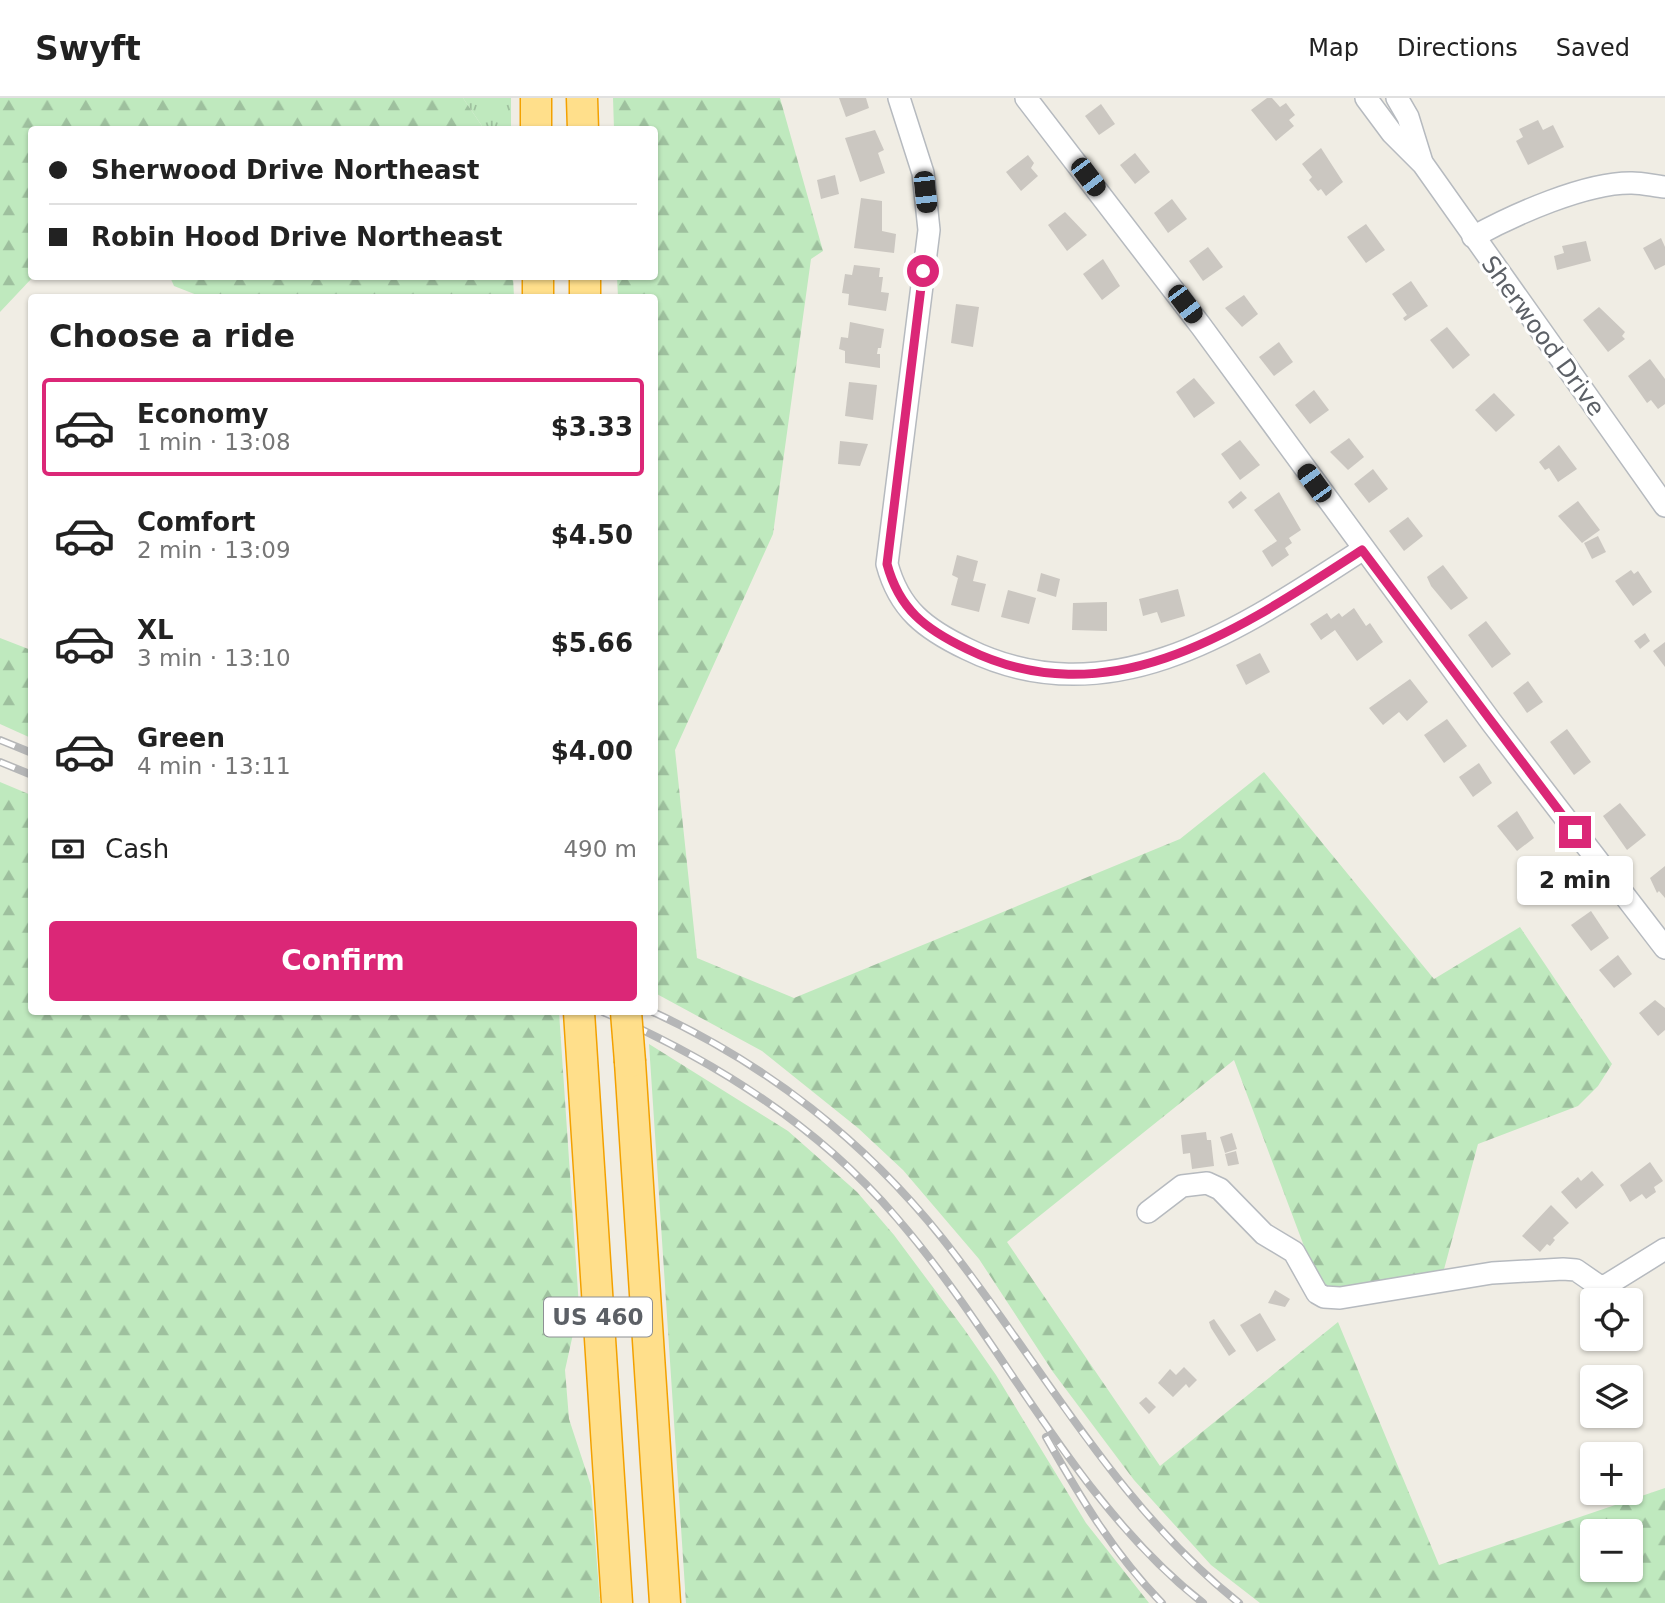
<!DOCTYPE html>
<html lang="en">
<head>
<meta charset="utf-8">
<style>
  body { margin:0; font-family:"DejaVu Sans",sans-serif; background:#f2f2f2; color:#222; height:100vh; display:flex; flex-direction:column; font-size:26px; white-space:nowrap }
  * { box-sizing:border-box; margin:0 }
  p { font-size:23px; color:#767676 }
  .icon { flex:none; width:38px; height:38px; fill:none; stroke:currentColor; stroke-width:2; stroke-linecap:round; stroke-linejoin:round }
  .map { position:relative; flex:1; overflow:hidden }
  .panel { position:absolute; left:28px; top:196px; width:630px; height:721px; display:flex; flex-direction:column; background:#fff; border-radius:7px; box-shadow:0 2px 5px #0004 }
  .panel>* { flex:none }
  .hud { position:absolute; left:28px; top:28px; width:630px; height:154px; border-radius:7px; box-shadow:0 2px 5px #0004; display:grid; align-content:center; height:154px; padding:0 21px; background:#fff }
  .tools { position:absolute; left:1580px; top:1190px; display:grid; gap:14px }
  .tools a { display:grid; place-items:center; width:63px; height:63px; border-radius:7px; background:#fff; box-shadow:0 2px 5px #0004; font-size:35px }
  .end { position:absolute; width:32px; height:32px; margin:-16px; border:9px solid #db2777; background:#fff; box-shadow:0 0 0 4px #fff }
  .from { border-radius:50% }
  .bubble { position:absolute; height:49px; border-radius:7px; background:#fff; box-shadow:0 2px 5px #0004; font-size:23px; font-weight:800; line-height:49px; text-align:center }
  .car { position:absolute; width:21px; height:42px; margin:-21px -10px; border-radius:9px; box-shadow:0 0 5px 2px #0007; background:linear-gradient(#222 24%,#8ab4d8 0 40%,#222 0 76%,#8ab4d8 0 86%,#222 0) }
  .hud b { display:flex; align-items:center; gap:24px; height:66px; font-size:26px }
  .hud b+b { border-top:2px solid #e0e0e0 }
  .hud i { width:18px; height:18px; background:#222 }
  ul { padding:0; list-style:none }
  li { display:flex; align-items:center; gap:21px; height:98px; margin:0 14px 10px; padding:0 7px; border:4px solid transparent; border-radius:7px }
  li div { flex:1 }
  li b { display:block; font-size:26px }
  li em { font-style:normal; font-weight:800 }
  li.selected { border-color:#db2777 }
  li>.icon { width:63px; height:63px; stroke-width:1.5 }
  h2 { padding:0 21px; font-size:32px; line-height:84px }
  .pay { display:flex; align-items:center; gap:18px; height:77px; padding:0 21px; font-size:26px }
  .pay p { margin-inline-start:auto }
  .cta { display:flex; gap:14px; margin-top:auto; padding:14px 21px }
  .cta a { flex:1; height:80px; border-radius:7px; background:#db2777; color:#fff; font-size:28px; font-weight:800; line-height:80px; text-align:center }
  header { display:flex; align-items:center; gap:42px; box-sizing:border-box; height:98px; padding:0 35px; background:#fff; border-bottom:2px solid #e0e0e0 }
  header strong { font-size:33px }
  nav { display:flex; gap:38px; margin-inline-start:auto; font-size:24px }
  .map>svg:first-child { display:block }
  .grass { fill:url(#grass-tufts) }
  .forest { fill:url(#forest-firs); fill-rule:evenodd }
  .building { fill:#cbc7c1 }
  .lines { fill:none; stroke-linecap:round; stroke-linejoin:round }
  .minor-casing { stroke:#b6babf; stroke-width:24 }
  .highway-casing { stroke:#f3a100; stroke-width:33 }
  .minor { stroke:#fff; stroke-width:21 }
  .highway { stroke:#ffdf8b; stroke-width:30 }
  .rail-casing { stroke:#b5b6b7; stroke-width:8 }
  .rail { stroke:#fff; stroke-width:5; stroke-dasharray:16; stroke-linecap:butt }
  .highway-bridge-casing { stroke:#f3a100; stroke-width:33; stroke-linecap:butt }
  .highway-bridge { stroke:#ffdf8b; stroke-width:30 }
  .route { stroke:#db2777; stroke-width:9 }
  .labels { text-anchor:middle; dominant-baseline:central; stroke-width:6; stroke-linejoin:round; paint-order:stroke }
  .shield { fill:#fff; stroke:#8d9094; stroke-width:2 }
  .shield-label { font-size:23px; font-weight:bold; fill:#5c6066 }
  .street-label { font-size:24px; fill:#5c6066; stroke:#fff }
</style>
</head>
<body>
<header>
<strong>Swyft</strong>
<nav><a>Map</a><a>Directions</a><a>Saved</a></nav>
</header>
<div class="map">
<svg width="1665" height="1505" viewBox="0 0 1665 1505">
  <defs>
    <pattern id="grass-tufts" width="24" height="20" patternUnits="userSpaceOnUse" patternTransform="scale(1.75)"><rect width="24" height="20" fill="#bfe9be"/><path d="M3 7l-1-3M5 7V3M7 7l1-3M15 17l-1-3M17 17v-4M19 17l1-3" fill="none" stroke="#9ec09e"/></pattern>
    <pattern id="forest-firs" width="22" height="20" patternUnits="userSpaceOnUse" patternTransform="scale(1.75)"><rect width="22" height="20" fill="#bfe9be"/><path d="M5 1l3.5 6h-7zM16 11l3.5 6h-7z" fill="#9ec09e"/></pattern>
  </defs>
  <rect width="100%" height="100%" fill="#f0ede4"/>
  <polygon class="grass" points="463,0 511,0 511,31 484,31"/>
  <g class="forest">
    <polygon points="0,0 463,0 484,31 32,32 33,179 0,214"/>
    <path d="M 613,0 L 780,0 L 823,153 L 811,161 L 773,436 L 675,652 L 697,860 L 794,900 L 1180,741 L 1264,674 L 1434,881 L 1520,829 L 1612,966 L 1598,988 L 1578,1008 L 1478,1046 L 1443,1175 L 1334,1194 L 1319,1188 L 1234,962 L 1007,1144 L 1160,1368 L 1338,1224 L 1439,1467 L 1665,1390 L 1665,1505 L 1260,1505 L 1211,1467 L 1134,1382 L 1053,1274 L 979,1161 L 903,1072 L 858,1030 L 762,953 L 655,895 L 654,200 L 618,199 L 617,179 L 654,178 L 654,32 L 614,31 ZM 1592,1433 L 1631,1433 L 1631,1472 L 1592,1472 Z"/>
    <polygon points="170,179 513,179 514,199 202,199 174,188"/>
    <polygon points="0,540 31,552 31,640 0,626"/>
    <polygon points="0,684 31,697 32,914 559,914 579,1209 565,1272 569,1321 591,1388 600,1505 0,1505"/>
    <polygon points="649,946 788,1033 857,1094 894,1137 964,1231 996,1277 1086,1425 1149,1505 686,1505"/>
  </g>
  <g class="building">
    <polygon points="839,0 866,0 869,10 846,19"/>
    <polygon points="1267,0 1272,0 1280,9 1286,5 1295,17 1289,22 1294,28 1276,43 1251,12"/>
    <polygon points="1101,6 1115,26 1099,37 1085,18"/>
    <polygon points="1538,22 1543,32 1553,27 1564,49 1528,67 1516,43 1523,39 1519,31"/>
    <polygon points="875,32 884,52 878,55 885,75 860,84 845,40"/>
    <polygon points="1321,50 1343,84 1326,98 1321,91 1318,93 1309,82 1312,79 1302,66"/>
    <polygon points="1135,55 1150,74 1135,86 1120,67"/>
    <polygon points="1028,57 1034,65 1031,70 1038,78 1021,93 1006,74"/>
    <polygon points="835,77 839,96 821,101 817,82"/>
    <polygon points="861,100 882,103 882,133 896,136 894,155 854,150"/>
    <polygon points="1172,101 1187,121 1168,135 1154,115"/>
    <polygon points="1065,114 1087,137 1067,153 1048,127"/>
    <polygon points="1366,126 1385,152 1366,165 1347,139"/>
    <polygon points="1661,140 1665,149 1665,167 1655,172 1643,150"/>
    <polygon points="1586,143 1591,163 1557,172 1554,158 1564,155 1562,148"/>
    <polygon points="1208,149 1223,169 1203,183 1189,163"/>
    <polygon points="1103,161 1120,188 1102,202 1083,176"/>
    <polygon points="854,167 880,170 879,179 883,179 881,194 889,195 886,213 848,207 849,196 842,195 845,176 852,177"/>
    <polygon points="1411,183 1428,208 1405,223 1403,220 1407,217 1392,196"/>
    <polygon points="1244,197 1258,216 1242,229 1225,210"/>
    <polygon points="956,206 979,209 973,249 951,245"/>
    <polygon points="1599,209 1625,234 1622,238 1625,241 1608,254 1583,222"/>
    <polygon points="850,224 884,231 881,250 878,250 877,256 880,256 880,270 845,265 845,253 839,251 841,239 848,240"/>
    <polygon points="1447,229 1470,257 1453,271 1430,242"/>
    <polygon points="1279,244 1293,264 1274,278 1259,259"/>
    <polygon points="1650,261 1665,281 1665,306 1658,311 1651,302 1647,305 1628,278"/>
    <polygon points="1194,280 1215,305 1194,320 1176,294"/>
    <polygon points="849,284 877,287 873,322 845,318"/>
    <polygon points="1314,292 1329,312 1310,326 1295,307"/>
    <polygon points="1494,295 1515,317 1496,334 1475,312"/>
    <polygon points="1349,340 1364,359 1348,372 1330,354"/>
    <polygon points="1240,342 1260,367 1240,382 1221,356"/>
    <polygon points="840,343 868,346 860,368 838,366"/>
    <polygon points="1559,347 1577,371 1558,384 1549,370 1545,372 1539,364"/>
    <polygon points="1373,371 1388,391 1369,405 1354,386"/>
    <polygon points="1241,393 1247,400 1233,411 1228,404"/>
    <polygon points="1279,394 1301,432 1289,440 1292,445 1285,450 1289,457 1272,469 1262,453 1277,443 1254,412"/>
    <polygon points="1578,403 1600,432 1582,445 1558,418"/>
    <polygon points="1408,419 1423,438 1404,453 1389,433"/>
    <polygon points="1598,438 1606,454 1592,461 1584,445"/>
    <polygon points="957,457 978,463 973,483 986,486 979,514 951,507 958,480 952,477"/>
    <polygon points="1443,467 1468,500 1451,512 1431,488 1427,479"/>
    <polygon points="1631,472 1634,476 1638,473 1652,494 1633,508 1615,483"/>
    <polygon points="1041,475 1060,481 1056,499 1037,493"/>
    <polygon points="1178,491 1185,518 1161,525 1157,514 1143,518 1139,501"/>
    <polygon points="1008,492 1036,500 1029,526 1001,519"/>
    <polygon points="1107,504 1107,533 1072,532 1073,505"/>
    <polygon points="1354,510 1366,528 1370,525 1383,544 1357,563 1335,532 1321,542 1310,526 1327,515 1331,521 1339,515 1342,519"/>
    <polygon points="1486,523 1511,556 1492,570 1468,537"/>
    <polygon points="1645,535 1650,543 1640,551 1634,543"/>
    <polygon points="1665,544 1665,569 1653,553"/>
    <polygon points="1260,555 1270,574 1246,587 1236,567"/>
    <polygon points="1410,581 1428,604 1407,623 1399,614 1383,627 1369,610"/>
    <polygon points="1528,583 1543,604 1527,615 1513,595"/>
    <polygon points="1447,621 1467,648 1444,665 1424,637"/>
    <polygon points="1567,631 1591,664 1574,677 1550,644"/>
    <polygon points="1479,665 1492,685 1473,699 1459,679"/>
    <polygon points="1620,705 1646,737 1627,752 1603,718"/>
    <polygon points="1517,713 1534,740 1517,753 1497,728"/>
    <polygon points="1547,758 1554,767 1557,765 1572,789 1553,804 1529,772"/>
    <polygon points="1665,768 1665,800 1659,793 1657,795 1650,780"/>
    <polygon points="1591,813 1609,840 1591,853 1571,827"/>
    <polygon points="1618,857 1632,876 1614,890 1599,872"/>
    <polygon points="1655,902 1665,910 1665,932 1658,938 1639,915"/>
    <polygon points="1206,1034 1207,1042 1211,1042 1214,1068 1192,1071 1190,1055 1183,1056 1181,1037"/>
    <polygon points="1232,1035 1237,1051 1225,1055 1220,1039"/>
    <polygon points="1236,1053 1239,1066 1228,1068 1225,1056"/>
    <polygon points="1650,1064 1663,1083 1654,1089 1656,1094 1646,1101 1642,1096 1630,1104 1620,1087"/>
    <polygon points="1592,1073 1604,1087 1576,1111 1561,1094 1578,1079 1581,1083"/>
    <polygon points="1551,1107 1569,1125 1553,1140 1555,1142 1550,1148 1547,1146 1540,1154 1522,1138"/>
    <polygon points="1275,1192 1290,1201 1285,1209 1268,1205"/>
    <polygon points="1260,1215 1276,1242 1257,1254 1240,1227"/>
    <polygon points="1214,1221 1236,1253 1229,1258 1211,1230 1209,1224"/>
    <polygon points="1184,1269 1197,1282 1189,1290 1186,1286 1173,1299 1158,1285 1170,1271 1176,1277"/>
    <polygon points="1146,1299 1156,1309 1149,1316 1139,1305"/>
  </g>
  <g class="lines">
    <g class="minor-casing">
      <g id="minor">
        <path d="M 899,0 L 923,75 L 929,132 L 887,466 C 899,511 925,531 967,551 C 1111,622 1243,529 1362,452"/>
        <polyline points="1026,0 1201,228 1492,625 1665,850"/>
        <polyline points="1366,0 1392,35 1423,66 1665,408"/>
        <polyline points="1397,0 1408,19 1421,61"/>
        <path d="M 1473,139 C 1513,117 1586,84 1632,85 C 1643,85 1654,88 1665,89"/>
        <polyline points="1148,1114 1182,1088 1207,1085 1220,1091 1264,1136 1294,1154 1317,1195 1324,1199 1340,1200 1492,1175 1563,1171 1576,1172 1602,1190 1665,1151"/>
      </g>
    </g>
    <g class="highway-casing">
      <g id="highway">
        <polyline points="536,0 536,32"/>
        <polyline points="582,0 583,32"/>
        <polyline points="538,178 538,200"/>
        <polyline points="585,178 585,200"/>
        <polyline points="579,914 617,1505"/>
        <polyline points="630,964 665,1505"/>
      </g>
    </g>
    <use href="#minor" class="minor"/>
    <use href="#highway" class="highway"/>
    <g class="rail-casing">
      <g id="rail">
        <polyline points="0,642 32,655"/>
        <polyline points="0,664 32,677"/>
        <path d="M 603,914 C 714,962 817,1027 896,1119 C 1003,1242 1073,1403 1203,1505"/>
        <path d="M 653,914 C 766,966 865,1043 942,1140 C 1040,1263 1114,1406 1239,1505"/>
        <path d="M 1046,1339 C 1080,1399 1114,1456 1162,1505"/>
      </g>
    </g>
    <use href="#rail" class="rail"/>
    <g class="highway-bridge-casing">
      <polyline id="highway-bridge" points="626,914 630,964"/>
    </g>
    <use href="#highway-bridge" class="highway-bridge"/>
  </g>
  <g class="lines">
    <path class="route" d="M 923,173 L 887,466 C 899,511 925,531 967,551 C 1111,622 1243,529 1362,452 L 1575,734"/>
  </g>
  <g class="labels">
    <rect class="shield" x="544" y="1199.5" width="108" height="39" rx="5"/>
    <g class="shield-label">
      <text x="598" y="1219">US 460</text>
    </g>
    <g class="street-label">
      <text transform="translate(1543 238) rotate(54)">Sherwood Drive</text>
    </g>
  </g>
</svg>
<div class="tools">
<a><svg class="icon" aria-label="locate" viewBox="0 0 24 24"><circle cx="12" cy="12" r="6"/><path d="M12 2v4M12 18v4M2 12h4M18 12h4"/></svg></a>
<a><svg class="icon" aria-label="layers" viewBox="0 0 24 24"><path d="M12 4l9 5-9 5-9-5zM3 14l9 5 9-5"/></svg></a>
<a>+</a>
<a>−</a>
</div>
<i class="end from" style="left:923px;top:173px"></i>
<i class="end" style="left:1575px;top:734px"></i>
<div class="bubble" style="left:1517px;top:758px;width:116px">2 min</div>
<i class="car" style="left:1088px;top:79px;rotate:143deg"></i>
<i class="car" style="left:925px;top:94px;rotate:174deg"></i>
<i class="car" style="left:1185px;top:206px;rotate:143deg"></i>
<i class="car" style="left:1314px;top:385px;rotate:324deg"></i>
<div class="hud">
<b><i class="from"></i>Sherwood Drive Northeast</b>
<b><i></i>Robin Hood Drive Northeast</b>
</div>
<section class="panel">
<h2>Choose a ride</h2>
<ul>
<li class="selected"><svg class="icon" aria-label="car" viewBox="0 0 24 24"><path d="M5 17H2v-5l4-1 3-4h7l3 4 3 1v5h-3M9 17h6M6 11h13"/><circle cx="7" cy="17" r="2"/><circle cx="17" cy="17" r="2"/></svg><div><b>Economy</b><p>1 min · 13:08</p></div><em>$3.33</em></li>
<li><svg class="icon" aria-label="car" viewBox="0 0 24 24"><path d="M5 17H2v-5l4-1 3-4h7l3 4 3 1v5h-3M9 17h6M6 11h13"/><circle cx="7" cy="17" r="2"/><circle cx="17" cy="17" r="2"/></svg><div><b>Comfort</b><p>2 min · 13:09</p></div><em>$4.50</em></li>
<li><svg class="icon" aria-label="car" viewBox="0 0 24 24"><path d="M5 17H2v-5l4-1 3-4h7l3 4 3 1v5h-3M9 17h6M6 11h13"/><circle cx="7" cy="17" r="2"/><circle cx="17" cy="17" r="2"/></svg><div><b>XL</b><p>3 min · 13:10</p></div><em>$5.66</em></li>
<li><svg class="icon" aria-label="car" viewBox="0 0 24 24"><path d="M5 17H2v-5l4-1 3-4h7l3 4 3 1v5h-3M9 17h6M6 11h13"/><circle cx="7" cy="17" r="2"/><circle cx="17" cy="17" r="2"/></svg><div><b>Green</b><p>4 min · 13:11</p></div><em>$4.00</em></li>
</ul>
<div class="pay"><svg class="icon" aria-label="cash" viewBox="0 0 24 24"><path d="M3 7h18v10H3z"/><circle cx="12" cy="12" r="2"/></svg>Cash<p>490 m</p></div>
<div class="cta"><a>Confirm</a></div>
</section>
</div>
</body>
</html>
